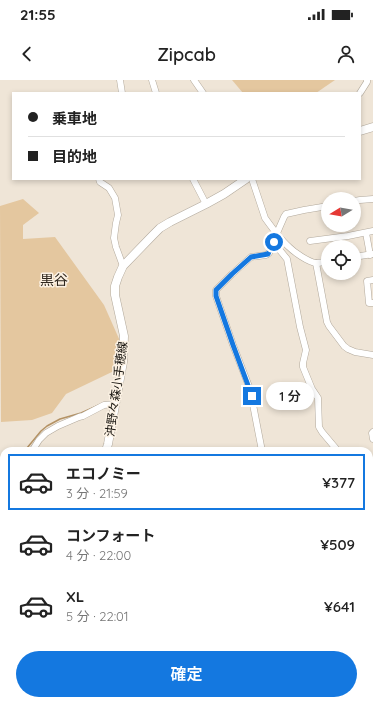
<!DOCTYPE html>
<html lang="ja">
<head>
<meta charset="utf-8">
<style>
  body { margin:0; font-family:Quicksand,"Noto Sans JP",sans-serif; background:#f2f2f2; color:#222; height:100vh; display:flex; flex-direction:column; font-size:15px; white-space:nowrap }
  * { box-sizing:border-box; margin:0 }
  p { font-size:13px; color:#767676 }
  .icon { flex:none; width:22px; height:22px; fill:none; stroke:currentColor; stroke-width:2; stroke-linecap:round; stroke-linejoin:round }
  .map { position:relative; flex:1; overflow:hidden }
  .drawer { position:absolute; left:0px; top:367px; width:373px; height:258px; display:flex; flex-direction:column; background:#fff; border-radius:12px 12px 0 0; box-shadow:0 2px 6px #0003 }
  .drawer>* { flex:none }
  .top-card { position:absolute; left:12px; top:12px; width:349px; height:88px; border-radius:0px; box-shadow:0 2px 6px #0003; display:grid; align-content:center; height:88px; padding:0 16px; background:#fff }
  .needle { width:26px; rotate:259deg }
  .controls { position:absolute; left:321px; top:112px; display:grid; gap:8px }
  .controls a { display:grid; place-items:center; width:40px; height:40px; border-radius:50%; background:#fff; box-shadow:0 2px 6px #0003; font-size:20px }
  .end { position:absolute; width:18px; height:18px; margin:-9px; border:5px solid #1478e0; background:#fff; box-shadow:0 0 0 2px #fff }
  .from { border-radius:50% }
  .bubble { position:absolute; height:28px; border-radius:14px; background:#fff; box-shadow:0 2px 6px #0003; font-size:13px; font-weight:600; line-height:28px; text-align:center }
  .top-card b { display:flex; align-items:center; gap:14px; height:38px; font-size:15px }
  .top-card b+b { border-top:1px solid #e0e0e0 }
  .top-card i { width:10px; height:10px; background:#222 }
  ul { padding:7px 0 0; list-style:none }
  li { display:flex; align-items:center; gap:12px; height:56px; margin:0 8px 6px; padding:0 8px; border:2px solid transparent; border-radius:0px }
  li div { flex:1 }
  li b { display:block; font-size:15px }
  li em { font-style:normal; font-weight:600 }
  li.selected { border-color:#1478e0 }
  li>.icon { width:36px; height:36px; stroke-width:1.5 }
  .cta { display:flex; gap:8px; margin-top:auto; padding:8px 16px }
  .cta a { flex:1; height:46px; border-radius:24px; background:#1478e0; color:#fff; font-size:16px; font-weight:600; line-height:46px; text-align:center }
  .status { display:flex; justify-content:space-between; align-items:center; height:28px; padding:0 20px; background:#fff; direction:ltr }
  .status svg { height:11px; fill:currentColor }
  header { display:flex; justify-content:space-between; align-items:center; height:52px; padding:0 16px; background:#fff; font-size:18px; font-weight:600 }
  .map>svg:first-child { display:block }
  .green { fill:#e4c79f }
  .lines { fill:none; stroke-linecap:round; stroke-linejoin:round }
  .stream { stroke:#b49264; stroke-width:1.5 }
  .minor-casing { stroke:#b2a99c; stroke-width:7 }
  .major-casing { stroke:#b2a99c; stroke-width:9 }
  .minor { stroke:#fff; stroke-width:6 }
  .major { stroke:#fff; stroke-width:8 }
  .route { stroke:#1478e0; stroke-width:5 }
  .labels { text-anchor:middle; dominant-baseline:central; stroke-width:3; stroke-linejoin:round; paint-order:stroke }
  .street-label { font-size:12px; fill:#17140f; stroke:#fcf2e4 }
  .quarter-label { font-size:14px; fill:#30281e; stroke:#fcf2e4 }
</style>
</head>
<body>
<div class="status"><b>21:55</b><svg viewBox="0 0 49 12"><path d="M0 12V9h3v3zM5 12V6h3v6zM10 12V3h3v9zM15 12V0h3v12zM26 1h20v11H26zM47 4h2v5h-2z"/></svg></div>
<header><svg class="icon" aria-label="back" viewBox="0 0 24 24"><path d="M15 5l-7 7 7 7"/></svg>Zipcab<svg class="icon" aria-label="person" viewBox="0 0 24 24"><circle cx="12" cy="8" r="4"/><path d="M4 21q1-7 8-7t8 7"/></svg></header>
<div class="map">
<svg width="373" height="625" viewBox="0 0 373 625">
  <rect width="100%" height="100%" fill="#efe5d7"/>
  <g class="green">
    <polygon points="232,0 335,0 316,13 243,13"/>
    <polygon points="23,119 39,133 23,145 23,159 55,157 104,225 120,261 114,291 66,314 52,333 32,340 1,342 0,126"/>
    <polygon points="369,481 373,485 373,625 364,625 361,624 361,621 369,621"/>
    <polygon points="0,486 4,489 4,557 0,567 4,573 4,621 255,621 257,625 0,625"/>
  </g>
  <g class="lines">
    <g class="stream">
      <polyline points="26,371 27,368 41,351 47,346 60,339 81,333 99,325"/>
      <polyline points="0,400 4,396"/>
    </g>
    <g class="minor-casing">
      <g id="minor">
        <polyline points="120,0 122,13"/>
        <polyline points="152,0 156,13"/>
        <polyline points="194,0 203,13"/>
        <polyline points="360,13 367,2 367,0"/>
        <polyline points="99,99 100,102 109,108 115,118 118,135 116,143 114,158 116,167 123,186"/>
        <polyline points="193,99 206,124"/>
        <path d="M 252,99 L 265,138 C 270,145 282,161 289,167 C 294,172 308,182 316,183 C 319,183 324,182 328,181"/>
        <polyline points="354,121 360,120 373,119"/>
        <polyline points="366,153 370,175"/>
        <polyline points="310,161 348,156 373,151"/>
        <polyline points="274,162 278,168 287,179 300,247 306,270 303,283 303,287 312,309 318,318 319,347 322,352 338,371"/>
        <polyline points="354,177 373,174"/>
        <polyline points="316,183 327,242 329,246 344,266 348,269 355,272 373,275"/>
        <polyline points="373,200 367,201 369,223 373,223"/>
        <polyline points="373,352 372,353 373,359"/>
        <polyline points="32,371 39,360 46,353 58,346 79,337 83,336 104,325 116,324"/>
        <polyline points="262,371 250,309 233,265 216,216 216,210 232,194 251,177 266,175 269,173 274,162 277,153 284,137 286,134 304,130 328,126"/>
        <polyline points="0,389 4,392"/>
        <polyline points="369,400 373,403"/>
        <polyline points="0,424 4,417"/>
        <polyline points="270,621 272,625"/>
        <polyline points="349,621 352,625"/>
      </g>
    </g>
    <g class="major-casing">
      <g id="major">
        <polyline points="360,51 373,47"/>
        <polyline points="106,371 108,364 123,282 124,256 115,215 115,206 118,197 123,186 153,155 160,148 170,142 206,124 224,114 246,99"/>
        <polyline points="0,451 4,448"/>
      </g>
    </g>
    <use href="#minor" class="minor"/>
    <use href="#major" class="major"/>
  </g>
  <g class="lines">
    <polyline class="route" points="252,316 233,265 216,216 216,210 232,194 251,177 268,174 274,162"/>
  </g>
  <g class="labels">
    <g class="street-label">
      <text transform="translate(116 309) rotate(-82)">沖野々森小手穂線</text>
    </g>
    <g class="quarter-label">
      <text x="54" y="200">黒谷</text>
    </g>
  </g>
</svg>
<div class="controls">
<a><svg class="needle" viewBox="-14 -14 28 28"><path d="M0-13l5 13h-10z" fill="#e53935"/><path d="M0 13l5-13h-10z" fill="#767676"/></svg></a>
<a><svg class="icon" aria-label="locate" viewBox="0 0 24 24"><circle cx="12" cy="12" r="6"/><path d="M12 2v4M12 18v4M2 12h4M18 12h4"/></svg></a>
</div>
<i class="end from" style="left:274px;top:162px"></i>
<i class="end" style="left:252px;top:316px"></i>
<div class="bubble" style="left:266px;top:302px;width:48px">1 分</div>
<div class="top-card">
<b><i class="from"></i>乗車地</b>
<b><i></i>目的地</b>
</div>
<section class="drawer">
<ul>
<li class="selected"><svg class="icon" aria-label="car" viewBox="0 0 24 24"><path d="M5 17H2v-5l4-1 3-4h7l3 4 3 1v5h-3M9 17h6M6 11h13"/><circle cx="7" cy="17" r="2"/><circle cx="17" cy="17" r="2"/></svg><div><b>エコノミー</b><p>3 分 · 21:59</p></div><em>¥377</em></li>
<li><svg class="icon" aria-label="car" viewBox="0 0 24 24"><path d="M5 17H2v-5l4-1 3-4h7l3 4 3 1v5h-3M9 17h6M6 11h13"/><circle cx="7" cy="17" r="2"/><circle cx="17" cy="17" r="2"/></svg><div><b>コンフォート</b><p>4 分 · 22:00</p></div><em>¥509</em></li>
<li><svg class="icon" aria-label="car" viewBox="0 0 24 24"><path d="M5 17H2v-5l4-1 3-4h7l3 4 3 1v5h-3M9 17h6M6 11h13"/><circle cx="7" cy="17" r="2"/><circle cx="17" cy="17" r="2"/></svg><div><b>XL</b><p>5 分 · 22:01</p></div><em>¥641</em></li>
</ul>
<div class="cta"><a>確定</a></div>
</section>
</div>
</body>
</html>
